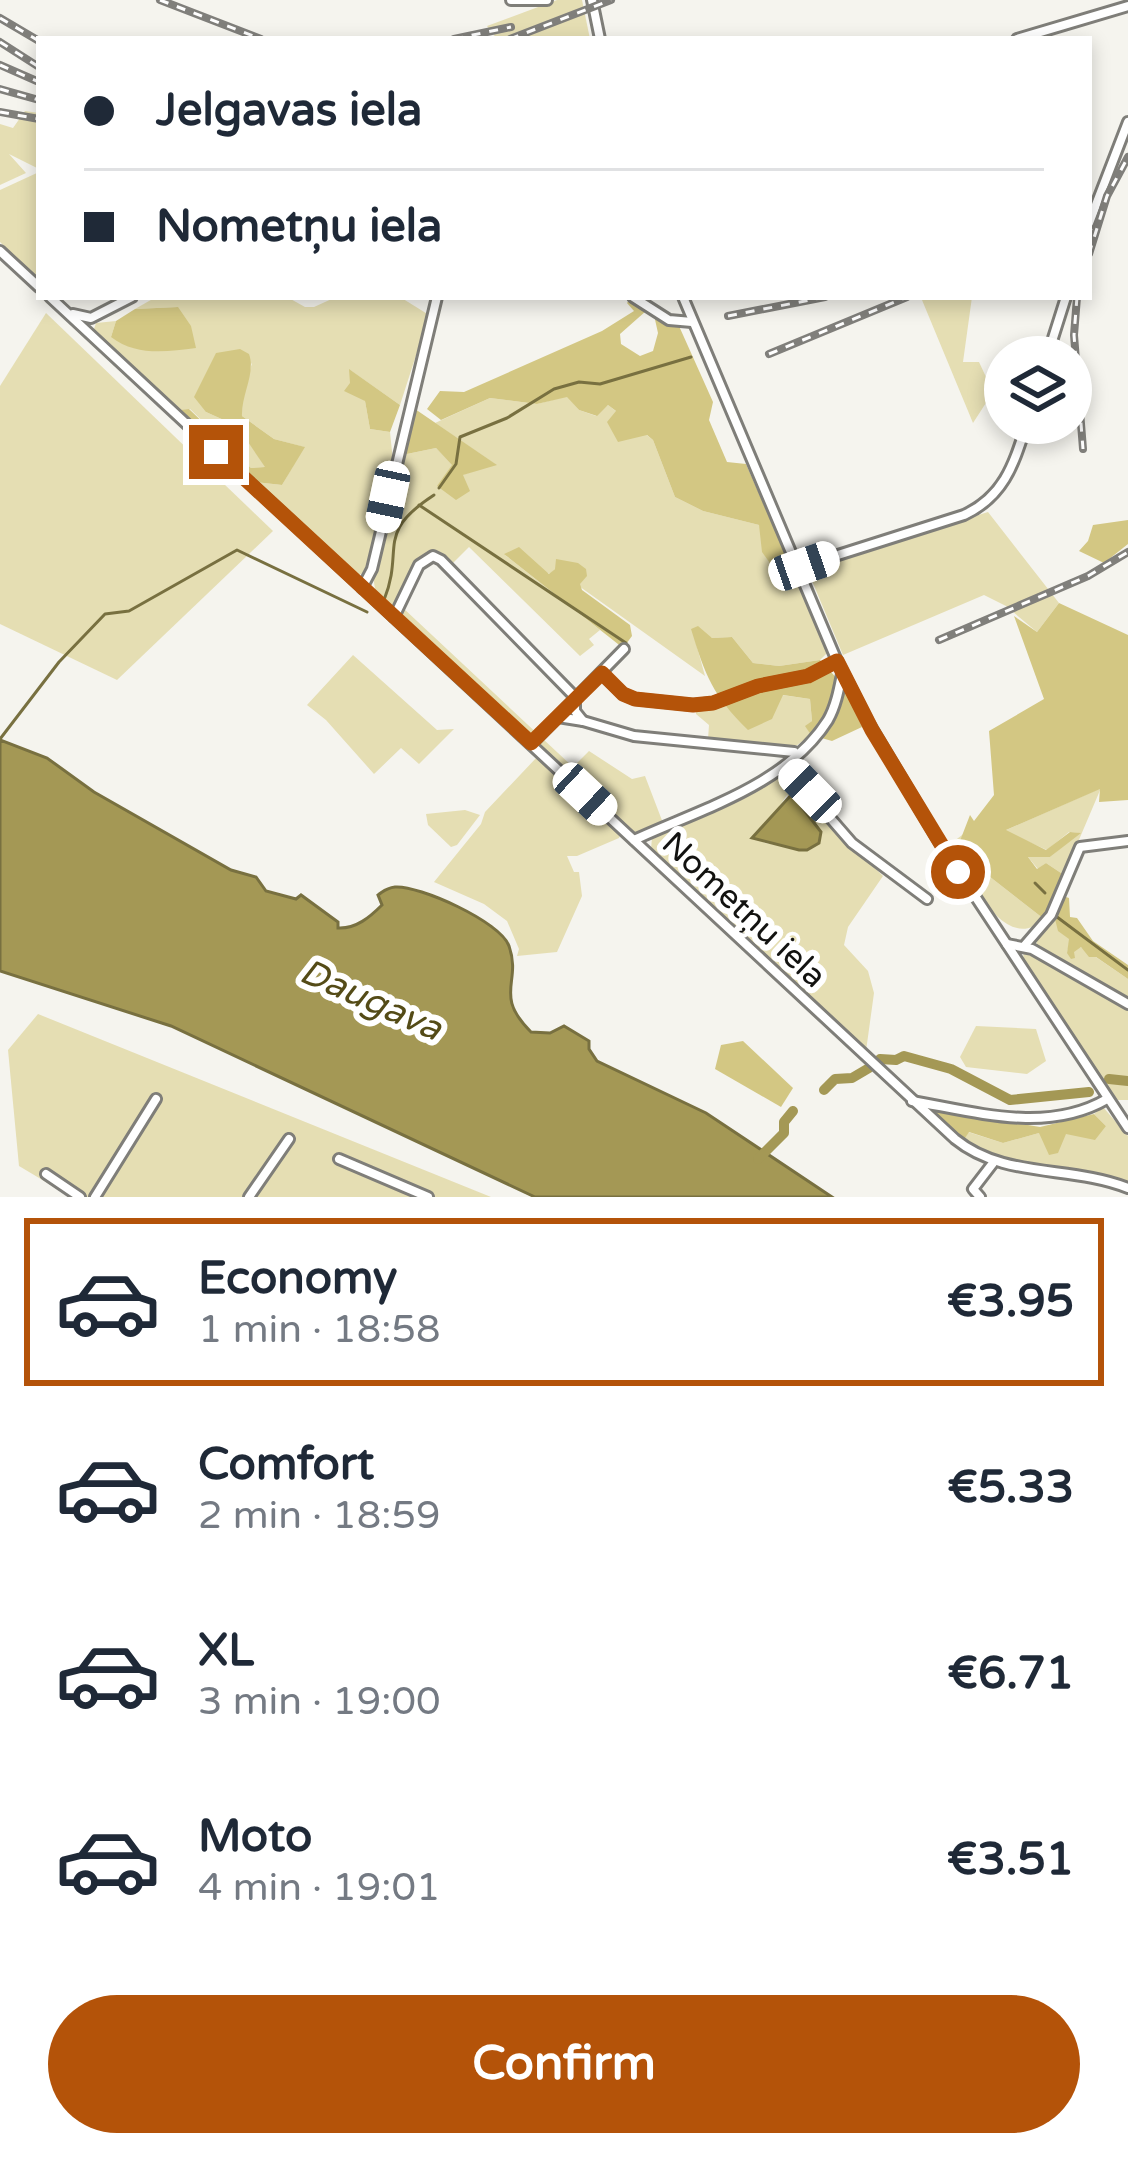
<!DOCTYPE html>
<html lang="en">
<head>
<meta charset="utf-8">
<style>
  body { margin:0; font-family:"Varela Round",sans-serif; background:#f2f2f3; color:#1f2937; height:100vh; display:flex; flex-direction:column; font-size:45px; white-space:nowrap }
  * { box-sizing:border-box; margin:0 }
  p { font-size:39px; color:#747a83 }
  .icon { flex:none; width:66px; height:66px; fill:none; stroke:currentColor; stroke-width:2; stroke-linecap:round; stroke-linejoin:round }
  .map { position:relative; height:1197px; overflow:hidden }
  .drawer { display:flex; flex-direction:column; background:#fff; flex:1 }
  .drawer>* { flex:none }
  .hud { position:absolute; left:36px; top:36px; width:1056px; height:264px; border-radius:0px; box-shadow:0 6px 18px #0003; display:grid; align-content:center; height:264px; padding:0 48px; background:#fff }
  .fabs { position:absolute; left:984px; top:336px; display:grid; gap:24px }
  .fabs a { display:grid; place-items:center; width:108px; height:108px; border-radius:50%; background:#fff; box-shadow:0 6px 18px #0003; font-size:60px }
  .end { position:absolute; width:54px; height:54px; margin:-27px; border:15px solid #b45309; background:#fff; box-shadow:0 0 0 6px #fff }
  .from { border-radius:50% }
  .car { position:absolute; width:36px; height:72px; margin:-36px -18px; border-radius:15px; box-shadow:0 0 9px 3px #0007; background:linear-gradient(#fff 24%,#345 0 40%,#fff 0 76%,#345 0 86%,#fff 0) }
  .hud b { display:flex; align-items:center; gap:42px; height:114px; font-size:45px }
  .hud b+b { border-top:3px solid #e0e1e3 }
  .hud i { width:30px; height:30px; background:#1f2937 }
  ul { padding:21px 0 0; list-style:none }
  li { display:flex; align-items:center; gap:36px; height:168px; margin:0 24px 18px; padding:0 24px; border:6px solid transparent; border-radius:0px }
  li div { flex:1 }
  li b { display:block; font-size:45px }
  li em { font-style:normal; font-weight:700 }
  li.on { border-color:#b45309 }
  li>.icon { width:108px; height:108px; stroke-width:1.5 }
  .primary-button { display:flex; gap:24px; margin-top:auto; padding:24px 48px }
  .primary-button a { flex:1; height:138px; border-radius:72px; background:#b45309; color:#fff; font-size:48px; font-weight:700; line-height:138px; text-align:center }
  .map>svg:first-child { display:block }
  .green { fill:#e5deb3; fill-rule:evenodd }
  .forest { fill:#d3c783 }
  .water { fill:#a49855; stroke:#787040; stroke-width:3 }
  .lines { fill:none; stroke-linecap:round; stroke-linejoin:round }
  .stream { stroke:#787040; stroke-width:3 }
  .river { stroke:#a49855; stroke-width:10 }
  .minor-casing { stroke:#7f7e79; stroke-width:14 }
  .minor { stroke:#fff; stroke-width:8 }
  .rail-casing { stroke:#807f7b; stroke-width:8 }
  .rail { stroke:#fff; stroke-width:3; stroke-dasharray:9; stroke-linecap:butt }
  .route { stroke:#b45309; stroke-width:15 }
  .labels { text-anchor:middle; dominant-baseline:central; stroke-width:12; stroke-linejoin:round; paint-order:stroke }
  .street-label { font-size:33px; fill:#121210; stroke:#fff }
  .water-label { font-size:36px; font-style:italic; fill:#544b17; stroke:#fff }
</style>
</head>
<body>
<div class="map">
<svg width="1128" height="1197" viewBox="0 0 1128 1197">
  <rect width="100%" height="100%" fill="#f5f4ee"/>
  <g class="green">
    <polygon points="557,0 582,0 590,39 497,39 487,26"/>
    <polygon points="25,111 39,113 39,169 9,154 26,173 0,185 0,124 13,128"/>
    <polygon points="39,172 39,280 0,242 0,190"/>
    <polygon points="156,297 287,297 305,307 314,307 336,297 400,297 429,315 400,405 350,370 365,401 370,429 390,432 393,461 367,572 355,576 255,482 282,485 304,447 274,439 242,416 241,401 252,363 206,412 237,426 266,467 251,468 190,409 177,410 93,332 96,323 116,321 111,337 178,307 135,309"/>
    <polygon points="929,297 972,297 963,362 979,362 993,392 973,423 922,300"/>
    <polygon points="46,313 273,531 117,680 0,624 0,386"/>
    <path d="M 567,396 L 579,410 L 596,416 L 608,405 L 653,440 L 675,497 L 703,511 L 759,525 L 780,576 L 793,571 L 827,653 L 820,660 L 779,666 L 753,663 L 732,637 L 712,638 L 692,629 L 705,676 L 555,569 L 550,574 L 505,555 L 600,630 L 589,639 L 594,645 L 580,656 L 469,547 L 451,565 L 432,554 C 412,563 405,587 395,606 L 389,606 L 376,595 L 373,576 L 402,455 L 436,448 L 462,475 L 495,464 L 435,423 L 490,398 L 537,404 Z"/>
    <polygon points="988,512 1059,603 1037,632 1006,606 984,595 843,655 810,576 815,567"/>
    <polygon points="402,607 573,767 589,751 632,779 645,776 663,823 639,835 632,833 404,621"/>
    <polygon points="353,655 437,730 454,729 419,764 401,748 374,774 326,720 307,705"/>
    <polygon points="782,695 810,699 812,721 806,726 811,735 793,748 708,739 709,725 696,714 696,707"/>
    <polygon points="538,756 621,833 619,838 577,856 567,856 574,872 579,872 582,896 557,952 517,956 519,949 507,921 484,904 434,882 481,824 485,812"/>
    <path d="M 788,772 L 848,842 L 883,876 L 848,927 L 844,945 L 868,971 L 874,993 L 866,1051 L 651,849 L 652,838 L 666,828 L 778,773 ZM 787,795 L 800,802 L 821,832 L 819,843 L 807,850 L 765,843 L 752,837 L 768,823 Z"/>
    <polygon points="1101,788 1064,875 1046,863 1038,869 1028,857 1050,857 1079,833 1069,832 1047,850 1004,831"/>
    <polygon points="465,810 480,815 457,845 451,847 428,825 426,814"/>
    <path d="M 966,832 L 958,846 L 962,855 L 1044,919 C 1004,957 968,874 949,845 Z"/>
    <polygon points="1054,915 1070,939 1067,953 1081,947 1128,979 1128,999 1037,946 1036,940"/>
    <polygon points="1024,949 1128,1009 1128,1100 1118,1100 1108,1092 1023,960"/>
    <polygon points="38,1014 491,1197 71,1197 19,1166 8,1050"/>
    <polygon points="976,1026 1036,1029 1046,1061 1027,1074 966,1067 960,1057"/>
    <polygon points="1103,1107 1128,1136 1128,1184 1091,1172 993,1161 963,1141 968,1132 1003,1143 1039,1133 1066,1134 1106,1126 1094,1114"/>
  </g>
  <g class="forest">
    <polygon points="630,299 646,311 620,334 621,344 640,356 653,351 658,333 654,315 679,326 713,402 709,420 727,462 746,464 793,571 780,577 762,552 759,525 703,511 675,497 653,440 647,435 618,442 607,422 616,411 608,405 597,416 579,410 567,397 537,404 490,398 441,420 427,409 440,391 464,392 602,331 634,311 627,303"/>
    <path d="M 178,307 L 191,326 L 196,348 C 165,352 136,356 111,337 L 116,321 L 135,309 Z"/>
    <path d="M 240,349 L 249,354 C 256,373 241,395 242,416 L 274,439 L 305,447 L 282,485 L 255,482 L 177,410 L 189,409 L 251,468 L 265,467 L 237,426 L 206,412 L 194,397 L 216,353 Z"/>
    <polygon points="349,369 400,405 390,432 370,429 365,401 344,391 350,383"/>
    <polygon points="415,409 497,465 463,475 470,491 456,500 437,486 452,465 436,448 402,455"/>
    <polygon points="1128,520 1128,544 1104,563 1079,551 1088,541 1093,525"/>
    <polygon points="519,547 549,574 555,569 556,559 578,563 586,569 587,576 580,584 582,590 630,625 632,636 623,648 504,554"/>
    <polygon points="1059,603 1128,635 1128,800 1099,802 1100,789 1006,830 1046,850 1070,832 1081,833 1050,857 1028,857 1037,869 1046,863 1064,875 1044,919 962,855 958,846 970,815 974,821 994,795 989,731 1044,699 1014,616 1037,632"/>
    <path d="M 698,626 L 712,638 L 732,637 L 753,663 L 779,666 L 820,660 L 841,683 L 862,727 L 832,741 L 811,735 L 805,726 L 812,721 L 810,699 L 783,695 L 772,719 L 748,730 C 713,696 705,675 691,629 Z"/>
    <polygon points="1063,896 1069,898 1070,917 1077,918 1093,941 1128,965 1128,979 1096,957 1089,957 1081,947 1074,952 1075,958 1071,959 1067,953 1069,939 1058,931 1054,915"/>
    <polygon points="743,1041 793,1088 781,1107 715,1069 721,1045"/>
    <polygon points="930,1109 1040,1127 1094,1114 1106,1126 1095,1140 1066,1134 1058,1153 1049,1155 1039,1133 1003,1143 969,1132 963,1141"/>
  </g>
  <g class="water">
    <path d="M 0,740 L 47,758 L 94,792 L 231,870 L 256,877 L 266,891 L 296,899 L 301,895 L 338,922 L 338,928 C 356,929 370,917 382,905 L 378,895 C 384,891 386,888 395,887 C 419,885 501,922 509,946 C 522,983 493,994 531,1032 L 550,1033 L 564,1026 L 589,1041 L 589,1049 L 597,1061 L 706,1113 L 832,1197 L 535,1197 L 171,1026 L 0,971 Z"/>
    <polygon points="792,794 821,832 819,843 807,850 799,850 752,838"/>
  </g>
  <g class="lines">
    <g class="stream">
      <polyline points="439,488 456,464 460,437 507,418 554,389 579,382 600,384 691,357"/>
      <polyline points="419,505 626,643"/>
      <path d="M 384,600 C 405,548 374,534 434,495"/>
      <polyline points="0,739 59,662 105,614 129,611 237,550 367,612"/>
      <polyline points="1035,883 1045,893"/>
      <polyline points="1057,917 1128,970"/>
    </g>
    <g class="river">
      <polyline points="880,1059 896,1060 904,1056 951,1069 1010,1100 1089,1092"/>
      <polyline points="1109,1079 1128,1081"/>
      <polyline points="824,1090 835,1079 852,1078 869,1068"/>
      <polyline points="758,1159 784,1133 784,1122 793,1111"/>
    </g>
    <g class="minor-casing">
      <g id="minor">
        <polyline points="511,0 547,0"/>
        <polyline points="592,0 600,39"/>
        <polyline points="1017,39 1128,6"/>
        <polyline points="1089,223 1128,122"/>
        <polyline points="0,251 39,287"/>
        <path d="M 50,297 L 955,1139 C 1004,1179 1070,1165 1128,1188"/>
        <polyline points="633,297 669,320 692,322"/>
        <polyline points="683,297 837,661 868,722 940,843 1128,1128"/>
        <polyline points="73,314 91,318 132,297"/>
        <polyline points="1047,357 1066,297"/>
        <path d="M 797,568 L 964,515 C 1005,496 1014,463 1027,423"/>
        <polyline points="362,588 372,569 437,297"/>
        <polyline points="394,617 419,565 433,556 441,560 575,697 575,711 583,721 558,717"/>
        <polyline points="601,673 623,694 635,699 693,705 713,703 758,686 808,676 837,661"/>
        <polyline points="583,721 634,736 794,752"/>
        <polyline points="531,744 624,649"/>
        <polyline points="785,766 852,843 927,899"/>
        <path d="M 634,840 C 701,809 787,785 828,720 C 836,706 839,689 842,674"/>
        <polyline points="1007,944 1032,949 1128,1004"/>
        <polyline points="1025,945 1051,915 1080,847 1128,841"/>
        <path d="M 912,1101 C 976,1112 1047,1134 1107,1099"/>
        <polyline points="339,1159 428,1197"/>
        <polyline points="46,1174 80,1197"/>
        <polyline points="95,1197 156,1099"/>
        <polyline points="249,1197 289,1139"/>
        <polyline points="980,1197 973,1189 993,1163"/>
      </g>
    </g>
    <use href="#minor" class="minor"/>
    <g class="rail-casing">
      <g id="rail">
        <polyline points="160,0 261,39"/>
        <polyline points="0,18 39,41"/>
        <polyline points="454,39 511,27"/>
        <polyline points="510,39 611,0"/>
        <polyline points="0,42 39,67"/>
        <polyline points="0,65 39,82"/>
        <polyline points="0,89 39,100"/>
        <polyline points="0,112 39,119"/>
        <polyline points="1089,254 1107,196 1128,157"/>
        <polyline points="1077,297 1074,335 1083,449"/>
        <polyline points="728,316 825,297"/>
        <polyline points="769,354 907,297"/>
        <polyline points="939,640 1088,576 1128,552"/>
      </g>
    </g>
    <use href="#rail" class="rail"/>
  </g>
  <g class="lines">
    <polyline class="route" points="216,452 531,743 602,673 623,694 635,699 693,705 713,703 758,686 808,676 837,661 872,730 958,872"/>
  </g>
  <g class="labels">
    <g class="street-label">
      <text transform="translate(744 910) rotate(43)">Nometņu iela</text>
    </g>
    <g class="water-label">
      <text transform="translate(371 1000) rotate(24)">Daugava</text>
    </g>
  </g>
</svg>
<div class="fabs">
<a><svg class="icon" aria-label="layers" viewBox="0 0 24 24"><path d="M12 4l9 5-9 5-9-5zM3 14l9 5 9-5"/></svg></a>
</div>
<i class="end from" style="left:958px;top:872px"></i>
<i class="end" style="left:216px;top:452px"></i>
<i class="car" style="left:388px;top:497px;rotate:192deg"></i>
<i class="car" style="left:804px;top:566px;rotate:71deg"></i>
<i class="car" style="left:810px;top:791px;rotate:316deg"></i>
<i class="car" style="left:585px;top:794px;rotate:133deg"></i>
<div class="hud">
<b><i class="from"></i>Jelgavas iela</b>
<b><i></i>Nometņu iela</b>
</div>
</div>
<section class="drawer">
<ul>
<li class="on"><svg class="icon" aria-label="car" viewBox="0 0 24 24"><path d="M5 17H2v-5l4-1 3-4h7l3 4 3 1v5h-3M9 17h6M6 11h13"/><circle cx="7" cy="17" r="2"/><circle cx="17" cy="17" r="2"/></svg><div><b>Economy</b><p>1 min · 18:58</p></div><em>€3.95</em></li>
<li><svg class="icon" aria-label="car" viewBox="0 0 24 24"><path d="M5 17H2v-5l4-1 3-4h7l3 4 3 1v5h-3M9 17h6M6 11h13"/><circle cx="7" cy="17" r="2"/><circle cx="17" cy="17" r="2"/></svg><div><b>Comfort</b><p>2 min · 18:59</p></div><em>€5.33</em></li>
<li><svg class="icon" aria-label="car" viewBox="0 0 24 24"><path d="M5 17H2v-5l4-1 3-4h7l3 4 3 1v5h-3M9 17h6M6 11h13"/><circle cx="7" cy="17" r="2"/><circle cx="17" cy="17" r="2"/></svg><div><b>XL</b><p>3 min · 19:00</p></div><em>€6.71</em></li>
<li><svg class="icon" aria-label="car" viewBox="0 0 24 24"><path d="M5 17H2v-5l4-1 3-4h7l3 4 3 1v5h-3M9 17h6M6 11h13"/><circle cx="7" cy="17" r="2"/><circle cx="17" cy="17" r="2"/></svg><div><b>Moto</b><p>4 min · 19:01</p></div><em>€3.51</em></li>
</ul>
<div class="primary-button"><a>Confirm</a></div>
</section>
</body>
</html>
